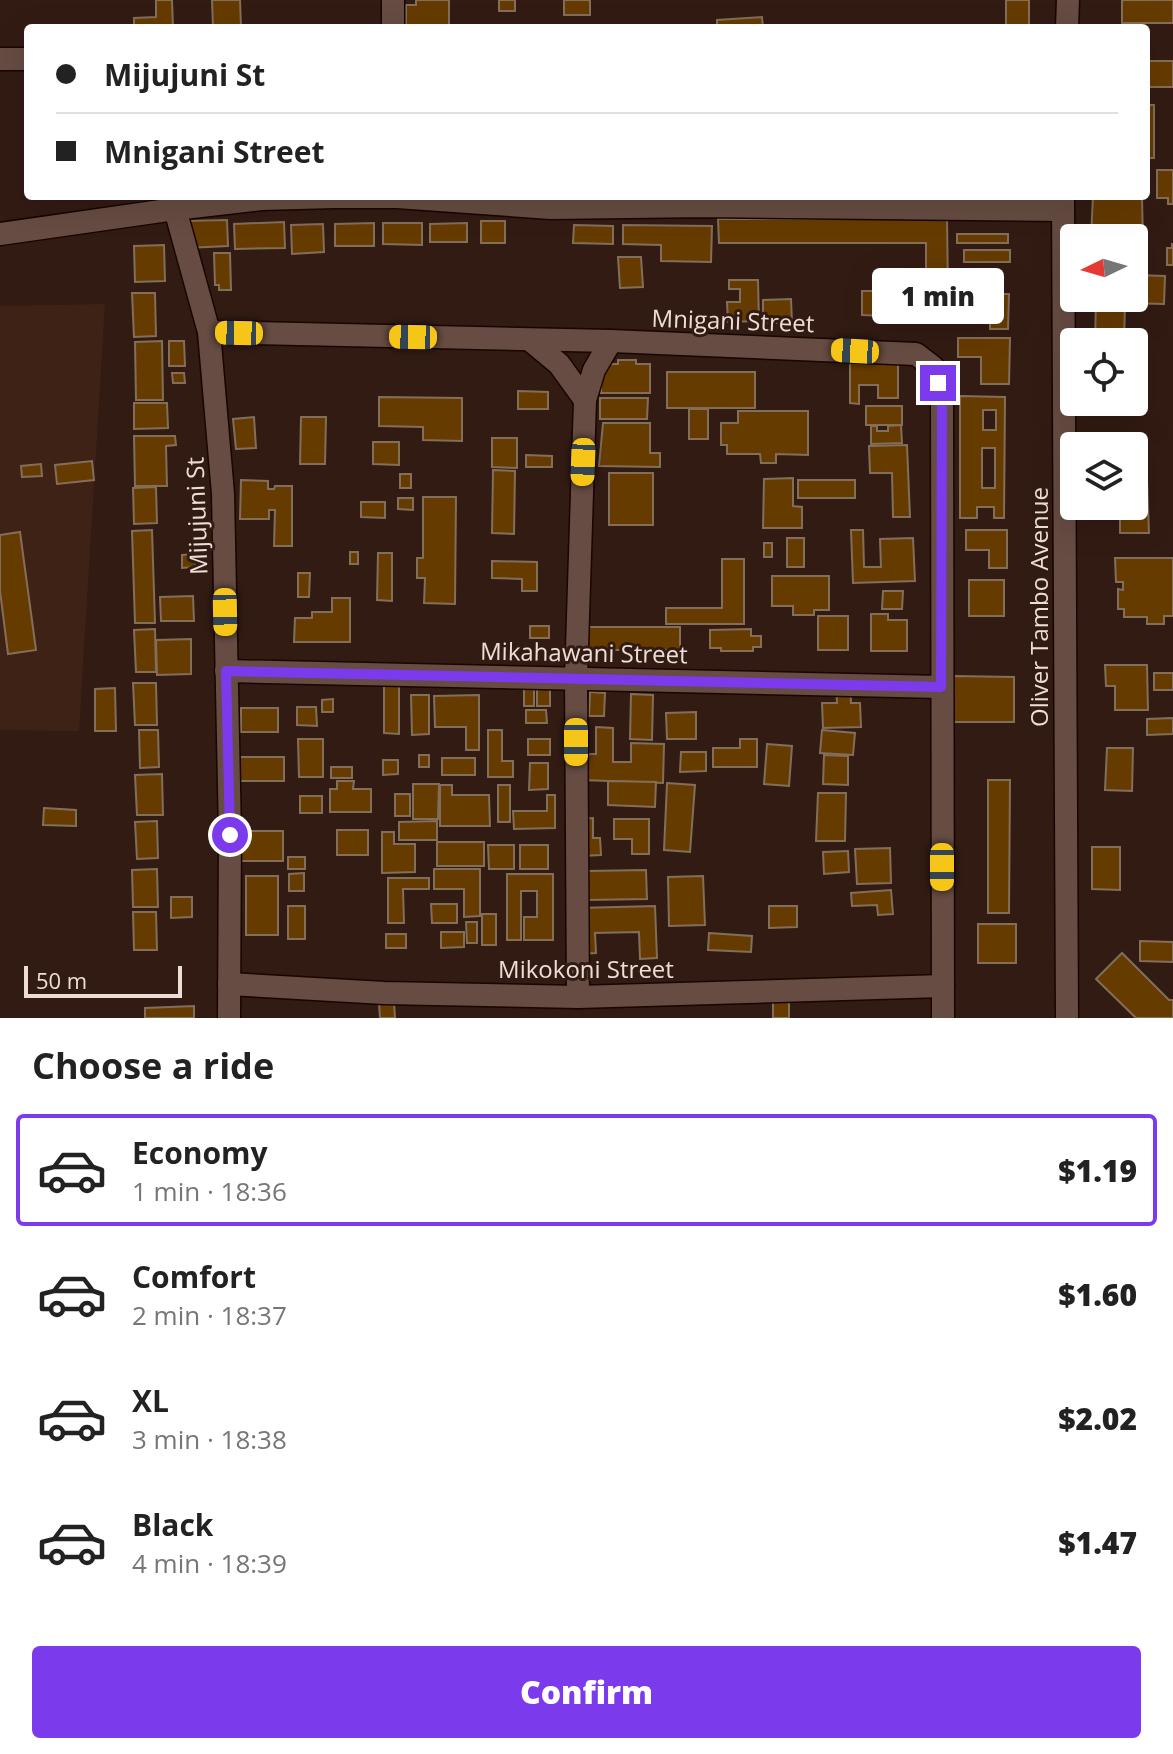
<!DOCTYPE html>
<html lang="en">
<head>
<meta charset="utf-8">
<style>
  body { margin:0; font-family:"Open Sans",sans-serif; background:#f6f6f6; color:#222; height:100vh; display:flex; flex-direction:column; font-size:30px; white-space:nowrap }
  * { box-sizing:border-box; margin:0 }
  p { font-size:26px; color:#767676 }
  .icon { flex:none; width:44px; height:44px; fill:none; stroke:currentColor; stroke-width:2; stroke-linecap:round; stroke-linejoin:round }
  .map { position:relative; height:1018px; overflow:hidden }
  .panel { display:flex; flex-direction:column; background:#fff; flex:1 }
  .panel>* { flex:none }
  .guide { position:absolute; left:24px; top:24px; width:1126px; height:176px; border-radius:8px; box-shadow:0 8px 32px #0002; display:grid; align-content:center; height:176px; padding:0 32px; background:#fff }
  .needle { width:52px; rotate:265deg }
  .fabs { position:absolute; left:1060px; top:224px; display:grid; gap:16px }
  .fabs a { display:grid; place-items:center; width:88px; height:88px; border-radius:8px; background:#fff; box-shadow:0 8px 32px #0002; font-size:40px }
  .scale { position:absolute; left:24px; bottom:20px; width:158px; box-sizing:border-box; padding-left:8px; border:4px solid #edddd7; border-top:0; font-size:22px; line-height:28px; white-space:nowrap; color:#edddd7; -webkit-text-stroke:6px #321b13; paint-order:stroke }
  .end { position:absolute; width:36px; height:36px; margin:-18px; border:10px solid #7c3aed; background:#fff; box-shadow:0 0 0 4px #fff }
  .from { border-radius:50% }
  .bubble { position:absolute; height:56px; border-radius:8px; background:#fff; box-shadow:0 8px 32px #0002; font-size:26px; font-weight:800; line-height:56px; text-align:center }
  .car { position:absolute; width:24px; height:48px; margin:-24px -12px; border-radius:10px; box-shadow:0 0 6px 2px #0007; background:linear-gradient(#f5c518 24%,#345 0 40%,#f5c518 0 76%,#345 0 86%,#f5c518 0) }
  .guide b { display:flex; align-items:center; gap:28px; height:76px; font-size:30px }
  .guide b+b { border-top:2px solid #e0e0e0 }
  .guide i { width:20px; height:20px; background:#222 }
  ul { padding:0; list-style:none }
  li { display:flex; align-items:center; gap:24px; height:112px; margin:0 16px 12px; padding:0 16px; border:4px solid transparent; border-radius:8px }
  li div { flex:1 }
  li b { display:block; font-size:30px }
  li em { font-style:normal; font-weight:800 }
  li.on { border-color:#7c3aed }
  li>.icon { width:72px; height:72px; stroke-width:1.5 }
  h2 { padding:0 32px; font-size:36px; line-height:96px }
  .cta { display:flex; gap:16px; margin-top:auto; padding:16px 32px }
  .cta a { flex:1; height:92px; border-radius:8px; background:#7c3aed; color:#fff; font-size:32px; font-weight:800; line-height:92px; text-align:center }
  .map>svg:first-child { display:block }
  .built { fill:#3f2216 }
  .building { fill:#663b00; stroke:#836e5a; stroke-width:2; fill-rule:evenodd }
  .lines { fill:none; stroke-linecap:round; stroke-linejoin:round }
  .minor-casing { stroke:#190501; stroke-width:25 }
  .minor { stroke:#664c42; stroke-width:22 }
  .route { stroke:#7c3aed; stroke-width:10 }
  .labels { text-anchor:middle; dominant-baseline:central; stroke-width:6; stroke-linejoin:round; paint-order:stroke }
  .street-label { font-size:24px; fill:#edddd7; stroke:#321b13 }
</style>
</head>
<body>
<div class="map">
<svg width="1173" height="1018" viewBox="0 0 1173 1018">
  <rect width="100%" height="100%" fill="#321b13"/>
  <polygon class="built" points="105,304 79,731 0,730 0,306"/>
  <g class="building">
    <polygon points="156,0 172,0 173,28 134,28 134,18 156,17"/>
    <polygon points="212,0 240,0 241,27 213,27"/>
    <polygon points="416,0 449,0 449,28 406,26 406,5 416,5"/>
    <rect x="499" y="0" width="16" height="11"/>
    <rect x="564" y="0" width="26" height="15"/>
    <rect x="1006" y="0" width="23" height="28"/>
    <rect x="1122" y="0" width="51" height="23"/>
    <polygon points="762,17 763,28 717,28 717,20"/>
    <rect x="1148" y="61" width="25" height="26"/>
    <rect x="1146" y="105" width="8" height="53"/>
    <polygon points="1157,170 1173,170 1173,204 1168,204 1168,198 1157,198"/>
    <polygon points="1093,196 1142,196 1143,244 1134,252 1134,238 1091,238"/>
    <polygon points="718,219 947,219 948,290 926,290 926,243 719,243"/>
    <polygon points="227,220 228,246 186,248 185,221"/>
    <rect x="481" y="221" width="24" height="22"/>
    <polygon points="284,222 285,248 235,249 234,224"/>
    <polygon points="374,223 374,246 335,246 335,224"/>
    <polygon points="383,223 422,223 422,245 383,244"/>
    <polygon points="467,223 467,242 430,242 430,224"/>
    <polygon points="323,224 324,252 292,254 291,225"/>
    <polygon points="574,225 613,226 613,244 573,243"/>
    <polygon points="623,225 712,226 711,262 661,261 661,245 623,244"/>
    <rect x="957" y="234" width="51" height="9"/>
    <polygon points="1172,244 1173,244 1173,265 1167,265 1167,248 1172,248"/>
    <polygon points="164,245 165,281 135,282 134,246"/>
    <rect x="964" y="250" width="46" height="12"/>
    <polygon points="214,253 230,253 231,290 219,290 219,285 215,285"/>
    <polygon points="618,257 641,257 643,287 620,288"/>
    <polygon points="1134,275 1165,276 1164,304 1125,303 1124,342 1095,342 1096,298 1134,298"/>
    <polygon points="729,280 758,280 759,321 728,322 727,302 740,302 740,289 729,289"/>
    <polygon points="862,291 884,291 884,316 862,315"/>
    <polygon points="132,293 155,293 156,336 134,337"/>
    <polygon points="990,294 1009,294 1008,329 990,329"/>
    <polygon points="791,299 792,323 763,323 763,300"/>
    <polygon points="958,338 1010,338 1009,384 981,384 981,357 958,357"/>
    <polygon points="162,341 163,400 136,400 135,342"/>
    <polygon points="169,341 184,341 185,366 169,366"/>
    <polygon points="850,356 898,356 898,398 878,398 878,385 859,385 859,404 850,403"/>
    <polygon points="618,360 636,360 636,364 650,364 650,393 601,393 601,364 618,364"/>
    <rect x="667" y="372" width="88" height="36"/>
    <polygon points="172,373 184,373 185,383 173,383"/>
    <polygon points="518,391 548,392 548,409 518,409"/>
    <path d="M 960,396 L 1005,397 L 1004,518 L 994,518 L 994,507 L 977,507 L 977,518 L 960,518 ZM 983,410 L 996,410 L 996,430 L 983,430 ZM 982,448 L 995,448 L 995,488 L 982,488 Z"/>
    <polygon points="379,397 462,398 462,441 423,440 423,427 379,426"/>
    <polygon points="600,398 648,398 647,419 600,419"/>
    <polygon points="134,403 167,403 168,428 134,429"/>
    <rect x="866" y="406" width="36" height="19"/>
    <rect x="689" y="409" width="19" height="30"/>
    <polygon points="738,411 808,411 808,455 776,454 776,463 761,463 760,454 727,454 727,445 721,445 721,423 738,423"/>
    <polygon points="254,417 256,448 236,449 233,419"/>
    <polygon points="301,417 326,417 325,464 300,464"/>
    <polygon points="603,423 650,423 650,453 660,453 660,467 599,466"/>
    <polygon points="901,425 902,443 871,444 871,426 877,426 877,431 888,431 888,426"/>
    <polygon points="134,436 175,436 176,445 166,446 167,486 135,486"/>
    <polygon points="492,438 517,438 517,468 492,467"/>
    <polygon points="373,442 399,442 399,465 373,464"/>
    <polygon points="907,445 910,517 893,517 892,473 870,473 869,446"/>
    <polygon points="526,455 552,456 552,467 526,467"/>
    <polygon points="92,461 94,480 57,484 55,465"/>
    <polygon points="41,464 42,476 22,477 21,466"/>
    <polygon points="493,470 515,471 514,534 492,533"/>
    <rect x="609" y="473" width="44" height="52"/>
    <rect x="400" y="474" width="11" height="14"/>
    <polygon points="793,478 793,506 802,507 802,528 763,528 764,479"/>
    <polygon points="1147,479 1149,533 1120,533 1120,506 1134,506 1134,480"/>
    <polygon points="241,480 268,481 268,489 274,489 275,486 292,486 292,546 274,546 275,510 269,510 269,519 240,519"/>
    <rect x="798" y="480" width="57" height="18"/>
    <polygon points="156,487 157,523 134,524 133,488"/>
    <polygon points="423,497 456,497 455,604 424,603 425,578 417,578 417,558 423,558"/>
    <polygon points="398,498 413,498 413,510 398,509"/>
    <polygon points="361,502 385,502 385,518 361,517"/>
    <polygon points="152,530 155,623 135,623 132,531"/>
    <polygon points="851,530 863,530 864,567 881,567 880,539 913,538 915,581 853,583"/>
    <polygon points="966,530 1007,530 1007,568 989,568 989,550 966,550"/>
    <polygon points="20,532 36,650 8,654 0,591 0,535"/>
    <rect x="787" y="538" width="17" height="29"/>
    <rect x="764" y="543" width="8" height="14"/>
    <rect x="350" y="552" width="8" height="12"/>
    <polygon points="378,553 392,553 392,601 377,600"/>
    <polygon points="195,554 195,567 182,568 182,555"/>
    <polygon points="1115,558 1173,558 1173,616 1164,616 1164,624 1147,624 1147,617 1124,617 1124,609 1118,609 1118,589 1123,590 1123,582 1116,582"/>
    <polygon points="722,559 744,559 744,624 666,624 666,608 722,608"/>
    <polygon points="492,561 537,562 537,591 522,591 522,579 492,578"/>
    <polygon points="298,573 310,573 309,597 298,597"/>
    <polygon points="772,576 829,576 829,610 814,610 814,615 793,615 793,606 772,606"/>
    <rect x="969" y="580" width="35" height="36"/>
    <polygon points="883,591 903,591 902,609 882,609"/>
    <polygon points="193,596 194,621 161,621 160,597"/>
    <polygon points="332,598 350,598 350,642 294,642 295,618 312,618 312,612 332,612"/>
    <polygon points="871,614 888,614 888,620 907,620 907,651 871,651"/>
    <rect x="818" y="616" width="30" height="34"/>
    <rect x="530" y="626" width="19" height="12"/>
    <rect x="579" y="627" width="101" height="23"/>
    <polygon points="155,629 156,672 136,672 134,630"/>
    <polygon points="751,629 751,636 761,636 761,647 753,647 753,651 721,651 721,648 710,648 710,630"/>
    <polygon points="191,639 191,674 157,675 156,640"/>
    <polygon points="1105,665 1147,665 1148,710 1115,710 1115,686 1106,686"/>
    <rect x="1154" y="673" width="19" height="17"/>
    <polygon points="954,676 1014,677 1014,722 954,722"/>
    <rect x="524" y="679" width="10" height="27"/>
    <polygon points="133,683 156,683 157,725 135,725"/>
    <polygon points="537,683 550,684 550,706 537,706"/>
    <polygon points="384,685 399,685 399,734 384,733"/>
    <polygon points="836,685 850,685 851,703 860,703 861,727 823,728 822,703 837,703"/>
    <polygon points="115,688 116,731 95,731 95,689"/>
    <polygon points="590,692 605,693 604,716 589,716"/>
    <polygon points="631,694 653,695 652,740 630,739"/>
    <polygon points="411,695 429,695 429,734 412,735"/>
    <polygon points="479,695 479,750 466,750 466,727 435,727 434,696"/>
    <polygon points="333,699 333,712 322,712 322,700"/>
    <polygon points="297,707 316,707 317,726 297,725"/>
    <rect x="241" y="708" width="37" height="24"/>
    <polygon points="526,710 546,710 547,723 526,723"/>
    <polygon points="696,712 696,739 667,739 666,713"/>
    <polygon points="1173,718 1173,734 1147,735 1147,719"/>
    <polygon points="596,727 613,728 613,762 631,762 631,743 664,744 663,783 582,780 583,754 596,754"/>
    <polygon points="139,730 158,730 159,767 140,768"/>
    <polygon points="488,730 502,730 502,761 513,761 513,777 488,777"/>
    <polygon points="822,730 855,733 853,755 820,753"/>
    <polygon points="298,739 323,739 323,777 299,777"/>
    <rect x="528" y="739" width="22" height="16"/>
    <polygon points="740,739 757,739 757,767 713,767 713,748 740,748"/>
    <polygon points="767,744 792,746 789,786 764,784"/>
    <polygon points="1107,748 1133,748 1132,791 1105,790"/>
    <polygon points="681,752 706,752 706,771 680,772"/>
    <rect x="419" y="755" width="10" height="12"/>
    <polygon points="824,755 848,756 848,785 823,784"/>
    <rect x="239" y="757" width="45" height="24"/>
    <rect x="442" y="758" width="33" height="17"/>
    <polygon points="383,760 398,760 398,774 383,775"/>
    <polygon points="530,763 548,763 548,789 529,790"/>
    <rect x="331" y="767" width="21" height="11"/>
    <polygon points="162,774 163,815 137,815 135,775"/>
    <polygon points="988,780 1010,780 1009,913 988,913"/>
    <polygon points="337,781 354,781 353,789 371,789 371,812 330,812 330,789 337,789"/>
    <polygon points="608,781 656,782 655,807 608,805"/>
    <polygon points="667,783 695,785 690,852 664,850"/>
    <polygon points="413,784 439,784 438,819 413,819"/>
    <polygon points="440,785 452,785 452,795 489,795 490,826 440,826"/>
    <rect x="498" y="785" width="12" height="37"/>
    <polygon points="818,793 846,793 845,841 816,841"/>
    <rect x="395" y="794" width="15" height="22"/>
    <polygon points="547,795 555,795 555,828 514,829 513,811 547,811"/>
    <rect x="300" y="796" width="22" height="17"/>
    <polygon points="44,808 76,810 76,826 43,825"/>
    <polygon points="593,818 593,838 600,838 601,855 582,856 581,819"/>
    <polygon points="614,819 649,819 649,854 632,854 632,839 614,839"/>
    <polygon points="157,821 158,858 137,859 135,822"/>
    <polygon points="437,821 437,840 399,840 399,822"/>
    <rect x="337" y="830" width="31" height="25"/>
    <rect x="240" y="831" width="43" height="30"/>
    <polygon points="382,832 394,832 394,844 415,844 415,872 382,873"/>
    <rect x="437" y="842" width="47" height="24"/>
    <polygon points="488,845 514,845 514,869 489,869"/>
    <rect x="520" y="845" width="28" height="24"/>
    <polygon points="1092,847 1120,847 1120,890 1092,889"/>
    <polygon points="890,848 891,883 857,884 855,849"/>
    <polygon points="848,851 849,872 824,874 823,852"/>
    <rect x="288" y="857" width="17" height="12"/>
    <polygon points="157,869 158,907 133,907 132,870"/>
    <polygon points="434,869 480,869 480,916 464,917 464,889 434,889"/>
    <polygon points="646,870 647,899 586,900 586,871"/>
    <polygon points="304,873 304,891 289,891 289,874"/>
    <polygon points="507,874 553,874 553,940 524,940 524,917 537,917 537,891 521,891 521,940 507,940"/>
    <rect x="246" y="876" width="32" height="59"/>
    <polygon points="703,876 705,925 669,926 668,877"/>
    <polygon points="388,878 429,878 429,889 403,889 404,923 388,923"/>
    <polygon points="891,890 893,914 878,915 877,905 852,906 851,893"/>
    <polygon points="171,897 192,897 192,917 171,918"/>
    <polygon points="431,904 457,904 457,923 432,923"/>
    <rect x="288" y="906" width="17" height="33"/>
    <polygon points="655,906 657,958 640,959 639,932 595,933 596,953 579,954 578,908"/>
    <polygon points="769,906 797,906 797,927 769,928"/>
    <polygon points="133,912 156,912 157,950 134,950"/>
    <rect x="482" y="914" width="14" height="31"/>
    <polygon points="466,922 477,922 477,943 467,943"/>
    <rect x="978" y="924" width="38" height="39"/>
    <polygon points="441,932 464,932 464,947 441,948"/>
    <polygon points="709,933 752,936 751,952 708,950"/>
    <rect x="386" y="934" width="20" height="14"/>
    <polygon points="1140,941 1173,942 1173,962 1140,961"/>
    <polygon points="1122,953 1169,1000 1173,1000 1173,1018 1136,1018 1096,979"/>
    <rect x="773" y="998" width="16" height="20"/>
    <polygon points="379,1003 394,1003 395,1018 380,1018"/>
    <polygon points="194,1006 194,1018 145,1018 145,1008"/>
  </g>
  <g class="lines">
    <g class="minor-casing">
      <g id="minor">
        <polyline points="393,0 393,28"/>
        <polyline points="1067,28 1068,0"/>
        <polyline points="0,59 28,59"/>
        <polyline points="1063,196 1067,1018"/>
        <polyline points="175,209 209,332 223,494 230,835 229,1018"/>
        <polyline points="0,234 175,209 261,199 334,197 397,197 551,208 704,206 1062,210"/>
        <polyline points="209,332 611,341 916,354 933,367 942,399 943,1018"/>
        <polyline points="530,340 559,364 585,400"/>
        <polyline points="226,671 941,687"/>
        <polyline points="229,984 384,993 578,997 943,986"/>
        <polyline points="578,997 576,678 585,400 594,370 611,341"/>
      </g>
    </g>
    <use href="#minor" class="minor"/>
  </g>
  <g class="lines">
    <polyline class="route" points="230,835 226,671 941,687 942,399 938,383"/>
  </g>
  <g class="labels">
    <g class="street-label">
      <text transform="translate(733 320) rotate(2)">Mnigani Street</text>
      <text transform="translate(196 516) rotate(-92)">Mijujuni St</text>
      <text transform="translate(1038 607) rotate(-90)">Oliver Tambo Avenue</text>
      <text transform="translate(584 652) rotate(1)">Mikahawani Street</text>
      <text x="586" y="968">Mikokoni Street</text>
    </g>
  </g>
</svg>
<div class="fabs">
<a><svg class="needle" viewBox="-14 -14 28 28"><path d="M0-13l5 13h-10z" fill="#e53935"/><path d="M0 13l5-13h-10z" fill="#767676"/></svg></a>
<a><svg class="icon" aria-label="locate" viewBox="0 0 24 24"><circle cx="12" cy="12" r="6"/><path d="M12 2v4M12 18v4M2 12h4M18 12h4"/></svg></a>
<a><svg class="icon" aria-label="layers" viewBox="0 0 24 24"><path d="M12 4l9 5-9 5-9-5zM3 14l9 5 9-5"/></svg></a>
</div>
<div class="scale">50 m</div>
<i class="end from" style="left:230px;top:835px"></i>
<i class="end" style="left:938px;top:383px"></i>
<div class="bubble" style="left:872px;top:268px;width:132px">1 min</div>
<i class="car" style="left:239px;top:333px;rotate:271deg"></i>
<i class="car" style="left:413px;top:337px;rotate:271deg"></i>
<i class="car" style="left:855px;top:351px;rotate:273deg"></i>
<i class="car" style="left:583px;top:462px;rotate:182deg"></i>
<i class="car" style="left:225px;top:612px;rotate:179deg"></i>
<i class="car" style="left:576px;top:742px;rotate:180deg"></i>
<i class="car" style="left:942px;top:867px;rotate:180deg"></i>
<div class="guide">
<b><i class="from"></i>Mijujuni St</b>
<b><i></i>Mnigani Street</b>
</div>
</div>
<section class="panel">
<h2>Choose a ride</h2>
<ul>
<li class="on"><svg class="icon" aria-label="car" viewBox="0 0 24 24"><path d="M5 17H2v-5l4-1 3-4h7l3 4 3 1v5h-3M9 17h6M6 11h13"/><circle cx="7" cy="17" r="2"/><circle cx="17" cy="17" r="2"/></svg><div><b>Economy</b><p>1 min · 18:36</p></div><em>$1.19</em></li>
<li><svg class="icon" aria-label="car" viewBox="0 0 24 24"><path d="M5 17H2v-5l4-1 3-4h7l3 4 3 1v5h-3M9 17h6M6 11h13"/><circle cx="7" cy="17" r="2"/><circle cx="17" cy="17" r="2"/></svg><div><b>Comfort</b><p>2 min · 18:37</p></div><em>$1.60</em></li>
<li><svg class="icon" aria-label="car" viewBox="0 0 24 24"><path d="M5 17H2v-5l4-1 3-4h7l3 4 3 1v5h-3M9 17h6M6 11h13"/><circle cx="7" cy="17" r="2"/><circle cx="17" cy="17" r="2"/></svg><div><b>XL</b><p>3 min · 18:38</p></div><em>$2.02</em></li>
<li><svg class="icon" aria-label="car" viewBox="0 0 24 24"><path d="M5 17H2v-5l4-1 3-4h7l3 4 3 1v5h-3M9 17h6M6 11h13"/><circle cx="7" cy="17" r="2"/><circle cx="17" cy="17" r="2"/></svg><div><b>Black</b><p>4 min · 18:39</p></div><em>$1.47</em></li>
</ul>
<div class="cta"><a>Confirm</a></div>
</section>
</body>
</html>
